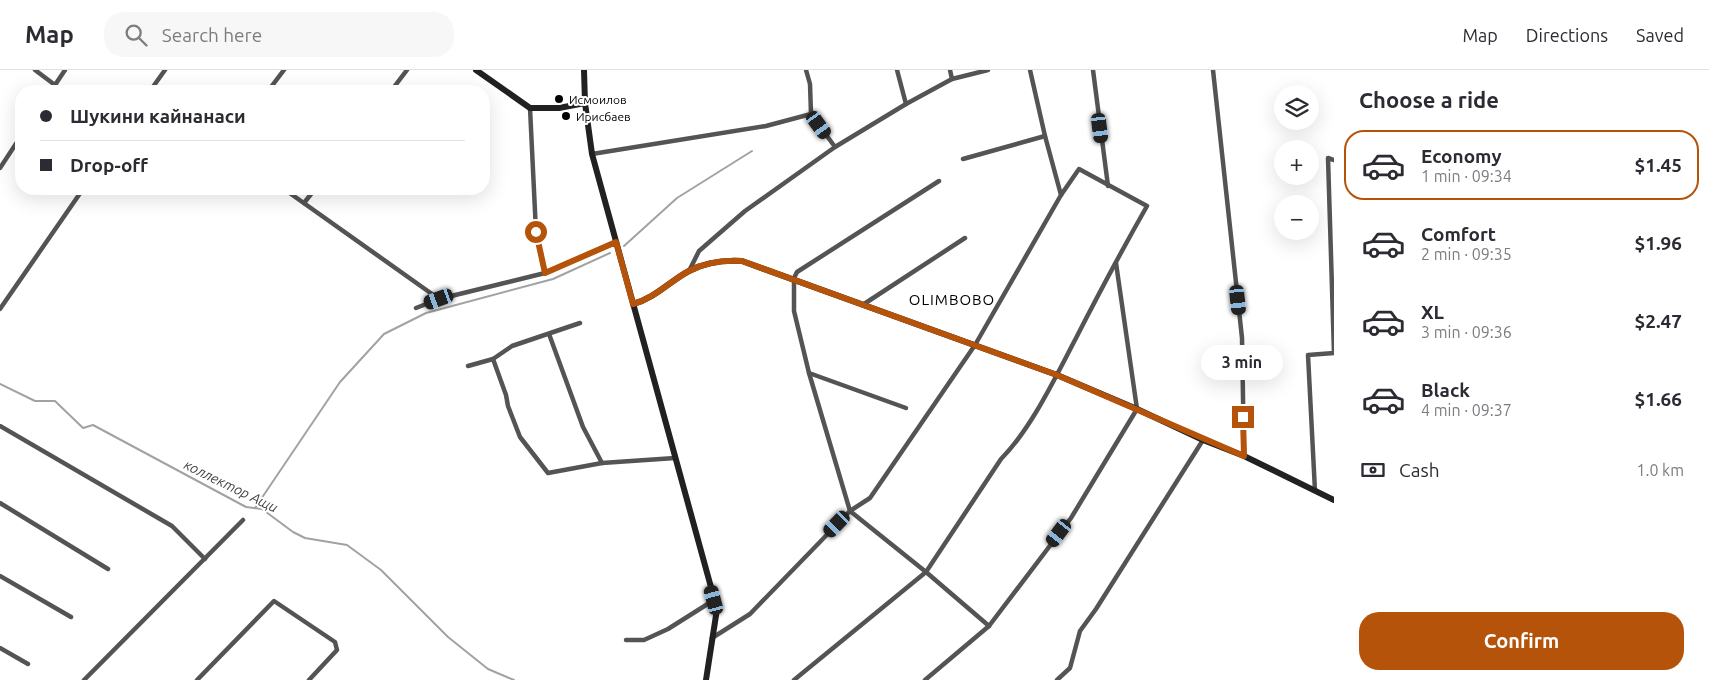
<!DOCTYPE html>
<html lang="en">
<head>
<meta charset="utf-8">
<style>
  body { margin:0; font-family:Ubuntu,sans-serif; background:#f7f7f7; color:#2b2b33; height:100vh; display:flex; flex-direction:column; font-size:19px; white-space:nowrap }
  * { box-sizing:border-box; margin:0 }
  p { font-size:16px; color:#7c7c81 }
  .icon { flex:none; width:28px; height:28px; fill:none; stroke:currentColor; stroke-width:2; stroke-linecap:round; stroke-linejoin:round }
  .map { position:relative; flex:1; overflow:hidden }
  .sheet { display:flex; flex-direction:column; background:#fff; width:375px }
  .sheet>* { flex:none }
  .top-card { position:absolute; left:15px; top:15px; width:475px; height:110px; border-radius:20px; box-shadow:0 5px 20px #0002; display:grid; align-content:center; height:110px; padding:0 25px; background:#fff }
  .tools { position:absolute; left:1274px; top:15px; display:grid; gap:10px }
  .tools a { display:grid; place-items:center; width:45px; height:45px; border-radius:50%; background:#fff; box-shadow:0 5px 20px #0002; font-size:25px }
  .end { position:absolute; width:22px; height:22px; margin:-11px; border:6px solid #b45309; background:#fff; box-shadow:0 0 0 2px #fff }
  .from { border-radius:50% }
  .bubble { position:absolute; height:35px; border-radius:18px; background:#fff; box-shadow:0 5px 20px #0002; font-size:16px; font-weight:700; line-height:35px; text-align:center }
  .car { position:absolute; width:15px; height:30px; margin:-15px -8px; border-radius:6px; box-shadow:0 0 4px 1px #0007; background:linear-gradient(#222 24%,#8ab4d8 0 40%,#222 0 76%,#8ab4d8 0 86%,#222 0) }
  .top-card b { display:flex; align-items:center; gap:18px; height:48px; font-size:19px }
  .top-card b+b { border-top:1px solid #e1e1e2 }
  .top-card i { width:12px; height:12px; background:#2b2b33 }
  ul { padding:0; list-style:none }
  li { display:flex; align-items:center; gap:15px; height:70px; margin:0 10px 8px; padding:0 15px; border:2px solid transparent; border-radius:20px }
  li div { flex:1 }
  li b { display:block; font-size:19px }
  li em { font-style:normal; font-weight:700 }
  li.active { border-color:#b45309 }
  li>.icon { width:45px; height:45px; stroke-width:1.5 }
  h2 { padding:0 25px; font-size:22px; line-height:60px }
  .pay { display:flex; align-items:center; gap:12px; height:55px; padding:0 25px; font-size:19px }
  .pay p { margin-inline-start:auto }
  .action { display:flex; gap:10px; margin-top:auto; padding:10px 25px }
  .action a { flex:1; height:58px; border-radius:20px; background:#b45309; color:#fff; font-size:20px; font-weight:700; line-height:58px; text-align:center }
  header { display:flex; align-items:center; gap:30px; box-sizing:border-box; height:70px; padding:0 25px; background:#fff; border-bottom:1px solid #e1e1e2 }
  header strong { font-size:24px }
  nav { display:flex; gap:28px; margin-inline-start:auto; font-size:18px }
  .search { width:350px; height:45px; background:#f7f7f7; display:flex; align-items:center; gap:12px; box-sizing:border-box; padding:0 18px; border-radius:20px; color:#7c7c81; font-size:19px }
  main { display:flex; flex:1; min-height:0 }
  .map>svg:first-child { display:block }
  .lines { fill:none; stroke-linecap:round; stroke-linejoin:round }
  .stream { stroke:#a2a2a2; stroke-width:2 }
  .street { stroke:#545454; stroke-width:4.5 }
  .secondary { stroke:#212121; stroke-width:6 }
  .route { stroke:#b45309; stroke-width:6 }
  .poi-dot { fill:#000; stroke:#fff; stroke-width:2 }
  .labels { text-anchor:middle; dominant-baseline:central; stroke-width:4; stroke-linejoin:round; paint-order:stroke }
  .poi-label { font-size:12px; fill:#000; stroke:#fff; text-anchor:start }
  .water-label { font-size:14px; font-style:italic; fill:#434343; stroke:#fff }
  .quarter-label { font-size:15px; letter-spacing:1px; fill:#000; stroke:#fff }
</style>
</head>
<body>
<header>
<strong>Map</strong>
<div class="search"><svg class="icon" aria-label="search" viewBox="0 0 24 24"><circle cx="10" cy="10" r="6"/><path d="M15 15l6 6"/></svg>Search here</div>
<nav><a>Map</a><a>Directions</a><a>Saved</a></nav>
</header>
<main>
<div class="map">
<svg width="1334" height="610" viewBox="0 0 1334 610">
  <rect width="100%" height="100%" fill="#fff"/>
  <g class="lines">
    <g class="stream">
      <polyline points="624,176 677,128 752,81"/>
      <polyline points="0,314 35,331 55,331 83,358 93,355 246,437 262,439 293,462 305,468 347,475 381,500 448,567 488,599 514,610"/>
      <polyline points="255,438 340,312 384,264 426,243 553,209 610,183"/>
    </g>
    <g class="street">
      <polyline points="35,0 55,15"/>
      <polyline points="806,0 810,14 811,44 835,77"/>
      <polyline points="897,0 906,34"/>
      <polyline points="950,0 952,9"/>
      <polyline points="1030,0 1045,66 1061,125"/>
      <polyline points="1093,0 1108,116"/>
      <polyline points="1213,0 1242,268 1244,386"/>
      <polyline points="51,21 65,0"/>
      <polyline points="150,21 165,0"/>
      <polyline points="268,21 284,0"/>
      <polyline points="391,21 407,0"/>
      <polyline points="530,38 536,162 545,203"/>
      <polyline points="592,84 766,56 811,44"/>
      <polyline points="963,89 1045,66"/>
      <polyline points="0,98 21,66"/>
      <polyline points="939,111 797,202 794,208 794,241 809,303 850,441 926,502 989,556"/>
      <polyline points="284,119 439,229"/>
      <polyline points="304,133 315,119"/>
      <polyline points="689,201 699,181 745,141 835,77 906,34 952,9 988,0"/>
      <polyline points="864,234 965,168"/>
      <polyline points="416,238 439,229 545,203 617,172"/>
      <polyline points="0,239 83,119"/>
      <polyline points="549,264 583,357 602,393"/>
      <polyline points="493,289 506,325 508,336 520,367 548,403 602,393 675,388"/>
      <polyline points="468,296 493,289 512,276 580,253"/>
      <polyline points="809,303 906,338"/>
      <polyline points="0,356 172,456 205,489"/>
      <polyline points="1315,421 1308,285 1334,283 1328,88 1334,90"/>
      <polyline points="0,433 108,499"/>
      <polyline points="0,506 71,547"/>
      <path d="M 712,568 L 750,544 L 850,441 L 870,428 L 975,275 L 1061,125 L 1079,99 L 1147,136 C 1122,180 1098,225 1075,270 C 1055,308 1031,359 1001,389 L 926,502 L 794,610"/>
      <polyline points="626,570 644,570 668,559 714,530"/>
      <polyline points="0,578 28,594"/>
      <polyline points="84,610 243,450"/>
      <polyline points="197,610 274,531 335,572 337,580 309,610"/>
      <polyline points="925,610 989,556 1071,448 1137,339 1116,193"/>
      <polyline points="1057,610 1070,598 1080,561 1096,539 1203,370"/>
    </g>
    <g class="secondary">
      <polyline points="476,0 530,38 559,38 585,33"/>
      <polyline points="584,0 585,33 592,84 717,539 706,610"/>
      <path d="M 633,234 C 655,228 670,211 689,201 C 706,192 724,190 742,191 L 1057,305 L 1137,339 L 1203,370 L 1244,386 L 1334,430"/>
    </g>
  </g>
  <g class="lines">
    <path class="route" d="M 536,162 L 545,203 L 616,172 L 633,234 C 655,228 670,211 689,201 C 706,192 724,190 742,191 L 1057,305 L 1244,386 L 1243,347"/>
  </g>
  <g class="poi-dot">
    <circle cx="559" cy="29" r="5"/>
    <circle cx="566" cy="46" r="5"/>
  </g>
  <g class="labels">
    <g class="poi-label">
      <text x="569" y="29">Исмоилов</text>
      <text x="576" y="46">Ирисбаев</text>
    </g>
    <g class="water-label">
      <text transform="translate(231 416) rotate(26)">коллектор Ащи</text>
    </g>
    <g class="quarter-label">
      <text x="952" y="229">OLIMBOBO</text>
    </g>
  </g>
</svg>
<div class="tools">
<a><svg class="icon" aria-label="layers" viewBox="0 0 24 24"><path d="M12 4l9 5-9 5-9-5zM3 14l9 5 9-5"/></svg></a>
<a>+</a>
<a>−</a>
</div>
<i class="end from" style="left:536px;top:162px"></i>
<i class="end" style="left:1243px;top:347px"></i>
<div class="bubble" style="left:1201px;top:275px;width:82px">3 min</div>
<i class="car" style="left:819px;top:55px;rotate:144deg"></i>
<i class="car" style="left:1100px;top:58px;rotate:173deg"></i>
<i class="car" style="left:439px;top:229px;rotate:250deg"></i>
<i class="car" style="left:1238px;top:230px;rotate:174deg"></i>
<i class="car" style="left:837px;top:454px;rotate:224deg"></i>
<i class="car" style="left:1059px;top:463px;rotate:217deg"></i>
<i class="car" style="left:714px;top:530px;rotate:345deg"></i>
<div class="top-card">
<b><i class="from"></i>Шукини кайнанаси</b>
<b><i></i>Drop-off</b>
</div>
</div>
<section class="sheet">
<h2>Choose a ride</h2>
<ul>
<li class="active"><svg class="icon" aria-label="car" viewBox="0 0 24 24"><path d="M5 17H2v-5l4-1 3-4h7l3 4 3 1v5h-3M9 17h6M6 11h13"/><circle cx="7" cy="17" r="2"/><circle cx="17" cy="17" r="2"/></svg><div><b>Economy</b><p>1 min · 09:34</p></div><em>$1.45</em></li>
<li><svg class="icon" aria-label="car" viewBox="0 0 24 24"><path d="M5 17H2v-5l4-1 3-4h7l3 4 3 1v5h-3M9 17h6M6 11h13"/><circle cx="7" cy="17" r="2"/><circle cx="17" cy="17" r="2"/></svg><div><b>Comfort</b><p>2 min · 09:35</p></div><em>$1.96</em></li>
<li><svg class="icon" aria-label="car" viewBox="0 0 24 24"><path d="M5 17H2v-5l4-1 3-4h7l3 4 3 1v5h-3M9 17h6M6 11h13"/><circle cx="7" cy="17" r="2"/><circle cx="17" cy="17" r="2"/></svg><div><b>XL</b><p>3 min · 09:36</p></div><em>$2.47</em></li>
<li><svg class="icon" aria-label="car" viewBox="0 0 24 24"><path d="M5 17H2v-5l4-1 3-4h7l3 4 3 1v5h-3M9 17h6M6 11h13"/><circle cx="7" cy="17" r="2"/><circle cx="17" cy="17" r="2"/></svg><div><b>Black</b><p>4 min · 09:37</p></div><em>$1.66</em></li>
</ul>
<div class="pay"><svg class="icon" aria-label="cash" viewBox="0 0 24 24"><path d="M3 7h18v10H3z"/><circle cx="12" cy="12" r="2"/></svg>Cash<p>1.0 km</p></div>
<div class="action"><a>Confirm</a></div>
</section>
</main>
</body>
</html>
